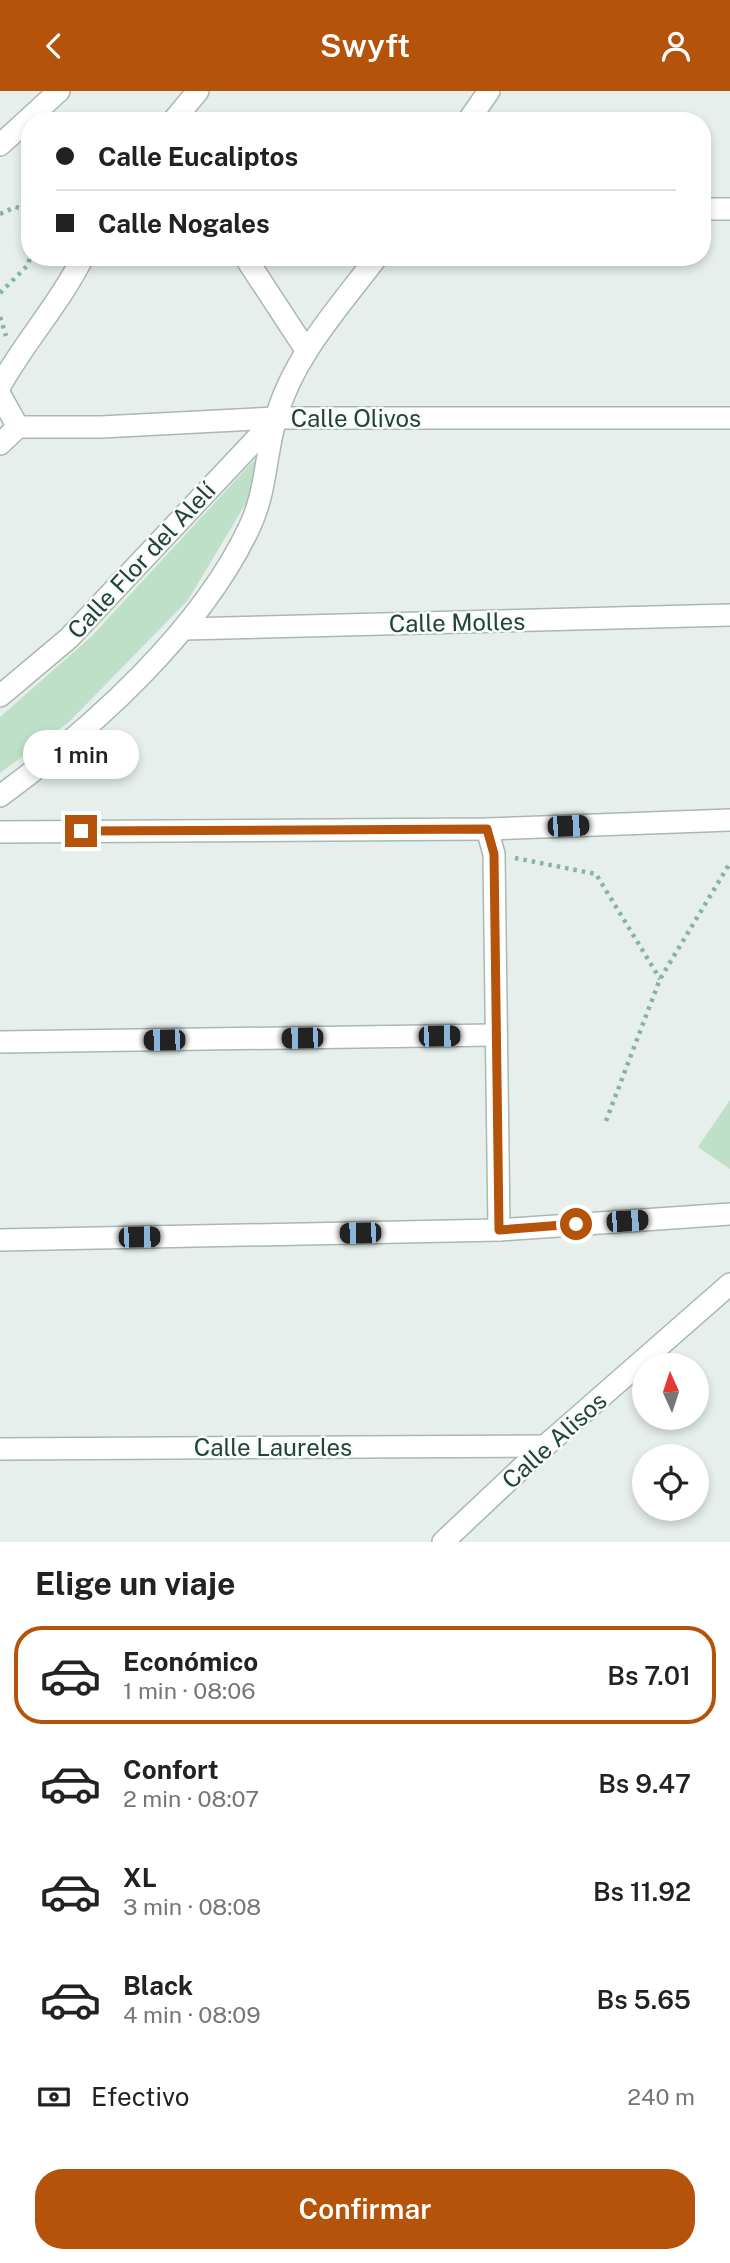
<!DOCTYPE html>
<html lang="es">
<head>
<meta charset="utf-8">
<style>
  body { margin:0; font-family:"Public Sans",sans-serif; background:#f6f6f6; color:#222; height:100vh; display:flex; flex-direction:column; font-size:26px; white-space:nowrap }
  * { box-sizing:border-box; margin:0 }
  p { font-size:23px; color:#767676 }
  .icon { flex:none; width:38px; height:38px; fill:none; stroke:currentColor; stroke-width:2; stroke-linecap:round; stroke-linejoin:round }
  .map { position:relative; height:1451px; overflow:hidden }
  .panel { display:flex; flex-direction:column; background:#fff; flex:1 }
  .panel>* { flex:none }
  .hud { position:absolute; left:21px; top:21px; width:690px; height:154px; border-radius:28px; box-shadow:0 4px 10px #0003; display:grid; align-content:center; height:154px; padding:0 35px; background:#fff }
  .needle { width:46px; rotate:357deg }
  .tools { position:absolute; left:632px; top:1262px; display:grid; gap:14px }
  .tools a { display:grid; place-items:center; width:77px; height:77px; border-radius:50%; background:#fff; box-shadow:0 4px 10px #0003; font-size:35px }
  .end { position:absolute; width:32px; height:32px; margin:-16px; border:9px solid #b45309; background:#fff; box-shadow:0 0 0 4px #fff }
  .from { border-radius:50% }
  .bubble { position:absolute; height:49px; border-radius:24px; background:#fff; box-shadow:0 4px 10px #0003; font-size:23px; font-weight:600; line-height:49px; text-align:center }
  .car { position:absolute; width:21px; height:42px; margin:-21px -10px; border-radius:9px; box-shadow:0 0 5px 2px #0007; background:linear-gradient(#222 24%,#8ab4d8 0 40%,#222 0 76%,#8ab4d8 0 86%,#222 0) }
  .hud b { display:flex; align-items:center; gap:24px; height:66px; font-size:26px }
  .hud b+b { border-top:2px solid #e0e0e0 }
  .hud i { width:18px; height:18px; background:#222 }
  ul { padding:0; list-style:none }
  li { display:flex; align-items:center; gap:21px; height:98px; margin:0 14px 10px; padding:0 21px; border:4px solid transparent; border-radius:28px }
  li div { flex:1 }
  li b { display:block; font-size:26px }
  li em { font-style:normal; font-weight:600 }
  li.current { border-color:#b45309 }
  li>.icon { width:63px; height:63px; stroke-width:1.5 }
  h2 { padding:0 35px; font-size:32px; line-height:84px }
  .pay { display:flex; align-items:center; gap:18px; height:77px; padding:0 35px; font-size:26px }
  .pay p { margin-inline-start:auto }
  .primary-button { display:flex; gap:14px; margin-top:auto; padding:14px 35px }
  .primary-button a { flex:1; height:80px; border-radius:28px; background:#b45309; color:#fff; font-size:28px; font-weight:600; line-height:80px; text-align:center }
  header { display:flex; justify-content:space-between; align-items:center; height:91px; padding:0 35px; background:#b45309; color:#fff; font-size:32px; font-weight:600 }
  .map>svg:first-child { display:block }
  .green { fill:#bfe0c8 }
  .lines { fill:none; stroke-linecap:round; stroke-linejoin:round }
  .street-casing { stroke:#a8b8b2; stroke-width:24 }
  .path { stroke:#86b3a5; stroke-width:4.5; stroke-dasharray:3.5 5; stroke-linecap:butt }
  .street { stroke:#fff; stroke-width:21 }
  .route { stroke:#b45309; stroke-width:9 }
  .labels { text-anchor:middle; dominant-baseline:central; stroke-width:5; stroke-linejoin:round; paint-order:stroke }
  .street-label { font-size:24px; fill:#24423a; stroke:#f7fbf9 }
</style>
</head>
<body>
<header><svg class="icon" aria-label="back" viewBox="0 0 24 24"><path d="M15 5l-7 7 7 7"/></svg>Swyft<svg class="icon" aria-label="person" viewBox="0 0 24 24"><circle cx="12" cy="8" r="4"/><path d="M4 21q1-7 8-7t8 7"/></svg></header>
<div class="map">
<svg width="730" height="1451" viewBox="0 0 730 1451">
  <rect width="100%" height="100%" fill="#e6efeb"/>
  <g class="green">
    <polygon points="255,368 252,402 188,509 69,631 0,682 0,626 92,545"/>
    <polygon points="730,1009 730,1078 698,1056"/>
  </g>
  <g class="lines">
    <g class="street-casing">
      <g id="street">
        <polyline points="173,30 198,0"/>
        <polyline points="468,30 489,0"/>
        <polyline points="0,54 59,0"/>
        <polyline points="702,118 730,118"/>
        <polyline points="245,166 306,259"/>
        <path d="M 0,295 C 25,250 60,212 83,166"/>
        <polyline points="0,304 18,336"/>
        <polyline points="18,336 101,336 276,327 730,327"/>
        <polyline points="0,353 18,336"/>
        <polyline points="184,538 730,524"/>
        <polyline points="0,605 69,547 276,327"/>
        <path d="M 0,705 C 92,638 202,539 250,435 C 267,398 265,364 276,327 C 293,266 339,216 377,166"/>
        <polyline points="487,738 494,763 499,1139"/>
        <polyline points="0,741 487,738 730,729"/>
        <polyline points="0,951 494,944"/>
        <polyline points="0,1149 499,1139 730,1123"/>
        <polyline points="0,1358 545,1355"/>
        <polyline points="443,1451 545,1355 730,1193"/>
      </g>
    </g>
    <g class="path">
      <polyline points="0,123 15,116 30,119"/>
      <polyline points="0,202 28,174 30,166"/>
      <polyline points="0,226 6,245"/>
      <polyline points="515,767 596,783 660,888"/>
      <polyline points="606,1030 660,888 730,772"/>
    </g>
    <use href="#street" class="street"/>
  </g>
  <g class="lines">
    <polyline class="route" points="81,740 487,738 494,763 499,1139 576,1133"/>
  </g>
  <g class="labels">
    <g class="street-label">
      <text x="356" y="327">Calle Olivos</text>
      <text transform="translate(141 469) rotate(-47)">Calle Flor del Alelí</text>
      <text transform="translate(457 531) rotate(-1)">Calle Molles</text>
      <text transform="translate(554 1349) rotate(-42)">Calle Alisos</text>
      <text x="273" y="1356">Calle Laureles</text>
    </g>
  </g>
</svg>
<div class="tools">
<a><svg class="needle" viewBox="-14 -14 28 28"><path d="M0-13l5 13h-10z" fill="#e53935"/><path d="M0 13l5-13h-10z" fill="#767676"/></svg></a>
<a><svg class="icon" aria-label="locate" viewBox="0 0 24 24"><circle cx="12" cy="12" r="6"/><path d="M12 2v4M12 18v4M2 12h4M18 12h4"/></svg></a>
</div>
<i class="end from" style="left:576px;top:1133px"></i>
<i class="end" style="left:81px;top:740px"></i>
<div class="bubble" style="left:23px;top:639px;width:116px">1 min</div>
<i class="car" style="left:568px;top:735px;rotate:88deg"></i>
<i class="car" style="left:439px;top:945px;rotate:89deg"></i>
<i class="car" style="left:302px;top:947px;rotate:269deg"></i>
<i class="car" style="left:164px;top:949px;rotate:269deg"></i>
<i class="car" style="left:627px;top:1130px;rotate:86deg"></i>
<i class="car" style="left:360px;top:1142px;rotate:269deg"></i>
<i class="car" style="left:139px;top:1146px;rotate:89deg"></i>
<div class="hud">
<b><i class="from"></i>Calle Eucaliptos</b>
<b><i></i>Calle Nogales</b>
</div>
</div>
<section class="panel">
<h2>Elige un viaje</h2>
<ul>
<li class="current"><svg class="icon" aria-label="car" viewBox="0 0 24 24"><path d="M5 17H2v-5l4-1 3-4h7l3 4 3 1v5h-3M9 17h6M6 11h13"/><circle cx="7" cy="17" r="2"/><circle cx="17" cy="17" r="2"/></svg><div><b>Económico</b><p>1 min · 08:06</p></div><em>Bs 7.01</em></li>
<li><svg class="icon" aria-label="car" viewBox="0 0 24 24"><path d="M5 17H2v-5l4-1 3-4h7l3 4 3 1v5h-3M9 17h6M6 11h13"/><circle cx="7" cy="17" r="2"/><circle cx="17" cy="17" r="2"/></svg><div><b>Confort</b><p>2 min · 08:07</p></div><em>Bs 9.47</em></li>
<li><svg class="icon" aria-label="car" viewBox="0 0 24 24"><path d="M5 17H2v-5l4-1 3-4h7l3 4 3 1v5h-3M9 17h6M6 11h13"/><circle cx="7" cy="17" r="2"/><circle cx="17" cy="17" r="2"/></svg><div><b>XL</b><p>3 min · 08:08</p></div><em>Bs 11.92</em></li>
<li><svg class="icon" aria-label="car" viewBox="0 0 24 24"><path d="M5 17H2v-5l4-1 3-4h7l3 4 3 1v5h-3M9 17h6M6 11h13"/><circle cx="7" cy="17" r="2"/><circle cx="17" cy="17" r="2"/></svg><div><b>Black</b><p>4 min · 08:09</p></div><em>Bs 5.65</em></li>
</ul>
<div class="pay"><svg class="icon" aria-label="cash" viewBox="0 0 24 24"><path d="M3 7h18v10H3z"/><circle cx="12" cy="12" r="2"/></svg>Efectivo<p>240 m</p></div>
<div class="primary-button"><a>Confirmar</a></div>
</section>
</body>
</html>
